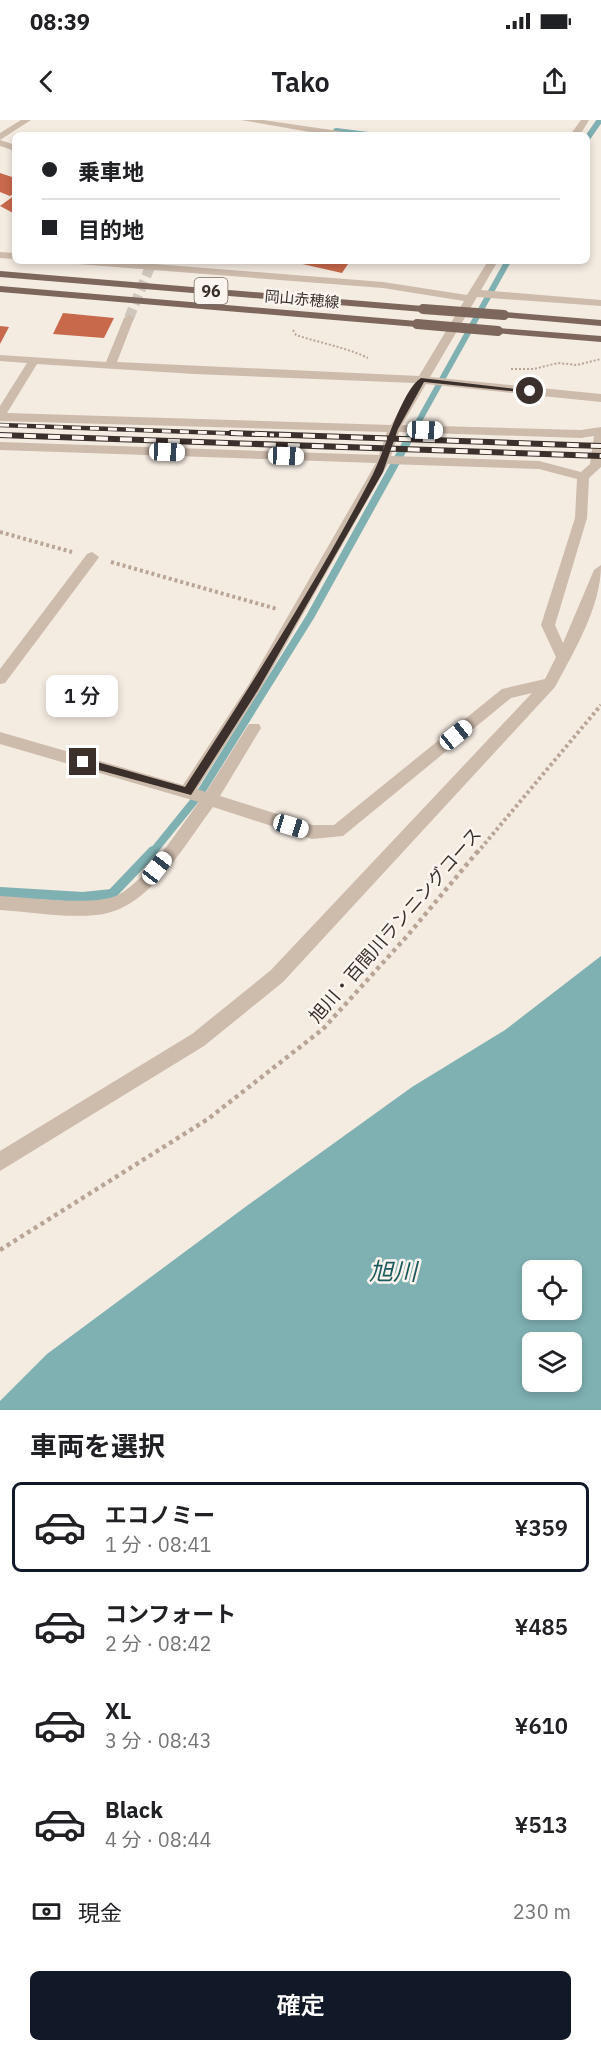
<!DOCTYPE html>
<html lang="ja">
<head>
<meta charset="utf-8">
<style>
  body { margin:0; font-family:"IBM Plex Sans","Noto Sans JP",sans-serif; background:#f6f6f6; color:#202124; height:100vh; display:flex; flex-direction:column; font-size:22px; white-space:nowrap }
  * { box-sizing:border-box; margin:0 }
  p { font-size:20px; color:#757577 }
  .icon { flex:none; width:33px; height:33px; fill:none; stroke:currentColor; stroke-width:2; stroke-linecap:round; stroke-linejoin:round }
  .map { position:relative; height:1290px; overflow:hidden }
  .panel { display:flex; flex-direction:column; background:#fff; flex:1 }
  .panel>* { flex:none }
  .hud { position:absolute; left:12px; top:12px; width:578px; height:132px; border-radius:9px; box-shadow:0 3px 9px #0003; display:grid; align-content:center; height:132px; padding:0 30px; background:#fff }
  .fabs { position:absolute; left:522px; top:1140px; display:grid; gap:12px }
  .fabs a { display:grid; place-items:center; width:60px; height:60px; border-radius:9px; background:#fff; box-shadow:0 3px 9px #0003; font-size:30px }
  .end { position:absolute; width:27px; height:27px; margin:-14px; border:8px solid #3b302b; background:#fff; box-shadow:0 0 0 3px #fff }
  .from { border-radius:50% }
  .bubble { position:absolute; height:42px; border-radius:9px; background:#fff; box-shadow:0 3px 9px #0003; font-size:20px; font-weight:600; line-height:42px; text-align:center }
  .car { position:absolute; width:18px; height:36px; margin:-18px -9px; border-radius:8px; box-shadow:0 0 4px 2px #0007; background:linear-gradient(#fff 24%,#345 0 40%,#fff 0 76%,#345 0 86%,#fff 0) }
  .hud b { display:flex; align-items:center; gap:21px; height:57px; font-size:22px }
  .hud b+b { border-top:2px solid #e0e0e0 }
  .hud i { width:15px; height:15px; background:#202124 }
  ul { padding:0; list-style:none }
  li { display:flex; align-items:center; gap:18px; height:90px; margin:0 12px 9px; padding:0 18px; border:3px solid transparent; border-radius:9px }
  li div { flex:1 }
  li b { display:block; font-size:22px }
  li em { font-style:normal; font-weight:600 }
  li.active { border-color:#111827 }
  li>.icon { width:54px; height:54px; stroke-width:1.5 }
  h2 { padding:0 30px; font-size:27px; line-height:72px }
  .pay { display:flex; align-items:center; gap:15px; height:66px; padding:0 30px; font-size:22px }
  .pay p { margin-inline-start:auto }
  .primary-button { display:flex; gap:12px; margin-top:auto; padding:12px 30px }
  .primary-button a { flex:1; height:69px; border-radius:9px; background:#111827; color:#fff; font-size:24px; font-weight:600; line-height:69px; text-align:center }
  .status { display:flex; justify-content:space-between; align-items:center; height:42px; padding:0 30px; background:#fff; direction:ltr }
  .status svg { height:16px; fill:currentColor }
  header { display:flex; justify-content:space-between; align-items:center; height:78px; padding:0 30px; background:#fff; font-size:27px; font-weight:600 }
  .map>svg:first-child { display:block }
  .water { fill:#7fb0b2; fill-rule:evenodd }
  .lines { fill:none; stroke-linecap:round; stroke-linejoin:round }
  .stream-far2 { stroke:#7fb0b2; stroke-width:6 }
  .stream-far1 { stroke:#7fb0b2; stroke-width:8 }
  .stream { stroke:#7fb0b2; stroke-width:10 }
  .building { fill:#c8694b }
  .street-tunnel { stroke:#cfc6bd; stroke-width:10; stroke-dasharray:10 5; stroke-linecap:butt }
  .path-far2 { stroke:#b9a596; stroke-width:2; stroke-dasharray:2 2; stroke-linecap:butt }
  .path-far1 { stroke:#b9a596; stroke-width:4; stroke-dasharray:3 3; stroke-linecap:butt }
  .path { stroke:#b9a596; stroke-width:4.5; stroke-dasharray:4 4; stroke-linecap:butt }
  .street { fill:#cdbbac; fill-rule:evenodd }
  .primary { fill:#7d675c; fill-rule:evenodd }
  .rail-far1-casing { stroke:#3b302b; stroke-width:4.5 }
  .rail-casing { stroke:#3b302b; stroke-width:6 }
  .rail-far1 { stroke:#fbf5ee; stroke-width:3; stroke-dasharray:9; stroke-linecap:butt }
  .rail { stroke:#fbf5ee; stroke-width:4; stroke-dasharray:12; stroke-linecap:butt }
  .primary-bridge { stroke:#7d675c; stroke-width:10 }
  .route { fill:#3b302b }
  .labels { text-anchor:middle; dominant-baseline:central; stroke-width:5; stroke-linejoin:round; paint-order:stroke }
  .far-street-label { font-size:15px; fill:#3b302b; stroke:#fbf5ee }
  .shield { fill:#fbf5ee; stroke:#756b66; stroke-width:1.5 }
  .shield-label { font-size:16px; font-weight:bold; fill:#3b302b }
  .street-label { font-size:18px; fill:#3b302b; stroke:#fbf5ee }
  .near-water-label { font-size:24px; font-style:italic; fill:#1f5a5e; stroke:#fbf5ee }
</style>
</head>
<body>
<div class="status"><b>08:39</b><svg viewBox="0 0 49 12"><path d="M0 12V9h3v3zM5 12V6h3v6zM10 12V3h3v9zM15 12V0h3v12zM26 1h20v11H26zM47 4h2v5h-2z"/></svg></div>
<header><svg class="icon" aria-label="back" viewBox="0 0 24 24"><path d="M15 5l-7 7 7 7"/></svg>Tako<svg class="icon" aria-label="share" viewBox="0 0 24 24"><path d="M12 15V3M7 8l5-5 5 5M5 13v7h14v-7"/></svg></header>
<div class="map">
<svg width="601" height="1290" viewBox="0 0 601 1290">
  <rect width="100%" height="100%" fill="#f4ebe1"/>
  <path class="water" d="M 601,836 L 601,1290 L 0,1290 L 0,1281 L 47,1234 L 248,1085 L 412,967 L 505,910 ZM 532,1150 L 572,1150 L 572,1190 L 532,1190 ZM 532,1222 L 572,1222 L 572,1262 L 532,1262 Z"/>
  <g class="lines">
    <g class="stream-far2">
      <polyline points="336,11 368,15"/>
      <polyline points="586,20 600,0"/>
      <polyline points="411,315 508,141"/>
    </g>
    <polyline class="stream-far1" points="152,733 199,675 310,497 412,313"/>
    <polyline class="stream" points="0,772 83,777 112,774 153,731"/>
  </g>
  <g class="building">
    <polygon points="0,53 15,58 15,64 12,67 15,68 15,73 10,76 0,72"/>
    <polygon points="15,75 15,94 0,86"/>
    <polygon points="289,141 350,141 342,153"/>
    <polygon points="63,193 114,198 104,218 53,214"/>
    <polygon points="0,206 9,207 0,224"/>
  </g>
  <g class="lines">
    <polyline class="street-tunnel" points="129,198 150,147"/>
    <g class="path-far2">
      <path d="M 293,210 L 296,215 C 320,223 345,227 368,238"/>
      <polyline points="511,249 534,249 558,243 577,245 601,239"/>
    </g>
    <g class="path-far1">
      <polyline points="0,412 72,432"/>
      <polyline points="111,442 277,489"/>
      <polyline points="477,733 601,585"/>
    </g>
    <polyline class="path" points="0,1130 208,999 323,909 408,815 478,731"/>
    <g class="street">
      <polygon points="21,0 31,0 0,20 0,13"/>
      <polygon points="241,0 263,0 345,12 350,15 327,15"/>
      <polygon points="581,0 589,0 580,15 570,15"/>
      <polygon points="0,20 15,25 15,31 0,26"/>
      <polygon points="0,132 15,133 15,139 0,138"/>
      <path d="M 72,141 L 116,141 L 383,162 L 467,175 L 488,141 L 498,141 L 481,170 L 601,180 L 601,186 L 477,177 L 430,257 L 601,274 L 601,282 L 426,264 L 402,305 L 581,310 L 601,307 L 601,347 L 589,358 L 587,398 L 555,505 L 563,523 L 594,450 L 601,445 C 601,487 574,531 555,567 L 283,862 L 204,926 L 0,1051 L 0,1031 L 192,914 L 271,850 L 532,573 L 511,578 L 343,716 L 312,719 L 213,687 C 184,725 149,791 96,795 C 65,798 31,792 0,790 L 0,776 C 29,777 94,787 118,775 C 145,762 180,707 199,682 L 0,624 L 0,612 L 183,665 L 249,564 L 376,343 L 0,330 L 0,322 L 379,335 L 387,312 L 0,301 L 0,286 L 27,243 L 0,241 L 0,235 L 106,242 L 124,198 L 129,195 L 134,198 L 117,242 L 419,256 L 464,181 L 383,168 L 77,144 ZM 37,244 L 194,254 L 415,263 L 391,305 L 7,293 ZM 399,312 L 581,318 L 594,316 L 590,344 L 581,352 L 539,341 L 391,336 ZM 388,344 L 539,349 L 577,359 L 575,398 L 541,505 L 556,537 L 545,559 L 502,569 L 334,705 L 312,705 L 220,676 L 261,608 L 259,604 L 249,604 L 206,672 L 197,669 L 259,572 Z"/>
      <polygon points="92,432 99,437 97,440 5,563 0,564 0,549 87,434"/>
    </g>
    <g class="primary">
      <polygon points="0,151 423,186 428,189 423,192 0,157"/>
      <polygon points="0,166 417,201 422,204 417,207 0,172"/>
      <polygon points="504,192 601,200 601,206 500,197 500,193"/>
      <polygon points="498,208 601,216 601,222 494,213 494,209"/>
    </g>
    <g class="rail-far1-casing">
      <polyline id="rail-far1" points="0,305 274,315"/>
    </g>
    <g class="rail-casing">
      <g id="rail">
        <polyline points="231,313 601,326"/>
        <polyline points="0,315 601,336"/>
      </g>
    </g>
    <use href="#rail-far1" class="rail-far1"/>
    <use href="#rail" class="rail"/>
    <g class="primary-bridge">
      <polyline points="423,189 504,195"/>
      <polyline points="417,204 498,211"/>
    </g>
  </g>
  <path class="route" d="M 421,258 L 533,271 L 530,273 L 424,262 L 398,309 L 383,352 L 258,570 L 191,675 L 80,645 L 79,642 L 83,638 L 185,667 C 251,565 317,462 373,354 C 384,333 402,269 421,258 Z"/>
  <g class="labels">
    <g class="far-street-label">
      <text transform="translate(302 179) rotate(5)">岡山赤穂線</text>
    </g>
    <rect class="shield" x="194.5" y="158" width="33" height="26" rx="4.5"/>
    <g class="shield-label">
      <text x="211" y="171">96</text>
    </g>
    <g class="street-label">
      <text transform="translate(395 805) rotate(-49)">旭川・百間川ランニングコース</text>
    </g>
    <g class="near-water-label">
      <text x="393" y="1151">旭川</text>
    </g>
  </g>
</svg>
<div class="fabs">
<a><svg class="icon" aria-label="locate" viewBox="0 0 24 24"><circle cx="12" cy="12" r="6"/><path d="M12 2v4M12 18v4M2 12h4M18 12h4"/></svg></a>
<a><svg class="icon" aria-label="layers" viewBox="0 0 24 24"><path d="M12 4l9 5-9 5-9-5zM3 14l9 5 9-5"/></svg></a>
</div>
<i class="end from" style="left:530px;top:271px"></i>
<i class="end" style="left:83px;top:642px"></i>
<div class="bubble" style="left:46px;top:555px;width:72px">1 分</div>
<i class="car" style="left:425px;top:310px;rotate:92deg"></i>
<i class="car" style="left:167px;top:332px;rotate:92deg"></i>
<i class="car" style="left:286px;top:336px;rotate:92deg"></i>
<i class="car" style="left:456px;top:615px;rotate:51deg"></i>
<i class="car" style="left:291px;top:706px;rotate:107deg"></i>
<i class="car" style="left:157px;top:748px;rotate:38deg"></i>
<div class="hud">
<b><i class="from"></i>乗車地</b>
<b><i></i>目的地</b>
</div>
</div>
<section class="panel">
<h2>車両を選択</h2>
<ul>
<li class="active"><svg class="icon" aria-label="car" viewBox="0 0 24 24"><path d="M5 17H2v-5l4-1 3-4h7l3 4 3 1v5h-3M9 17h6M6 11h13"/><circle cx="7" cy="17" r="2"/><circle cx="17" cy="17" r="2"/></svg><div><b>エコノミー</b><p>1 分 · 08:41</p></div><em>¥359</em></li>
<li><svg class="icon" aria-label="car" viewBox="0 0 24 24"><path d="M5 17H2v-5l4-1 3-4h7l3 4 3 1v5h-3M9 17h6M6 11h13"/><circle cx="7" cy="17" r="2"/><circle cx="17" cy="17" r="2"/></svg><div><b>コンフォート</b><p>2 分 · 08:42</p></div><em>¥485</em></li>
<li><svg class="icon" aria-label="car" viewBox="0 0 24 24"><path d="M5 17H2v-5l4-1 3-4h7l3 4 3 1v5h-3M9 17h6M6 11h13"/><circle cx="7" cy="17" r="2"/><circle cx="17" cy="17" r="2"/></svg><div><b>XL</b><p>3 分 · 08:43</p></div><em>¥610</em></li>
<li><svg class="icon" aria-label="car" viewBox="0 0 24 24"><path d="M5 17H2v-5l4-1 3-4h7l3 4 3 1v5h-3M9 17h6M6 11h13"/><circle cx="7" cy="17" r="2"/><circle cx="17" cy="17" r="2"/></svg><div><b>Black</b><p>4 分 · 08:44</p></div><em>¥513</em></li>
</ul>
<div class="pay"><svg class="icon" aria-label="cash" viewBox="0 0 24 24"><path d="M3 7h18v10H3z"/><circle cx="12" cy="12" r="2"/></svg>現金<p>230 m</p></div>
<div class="primary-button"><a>確定</a></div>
</section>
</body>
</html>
